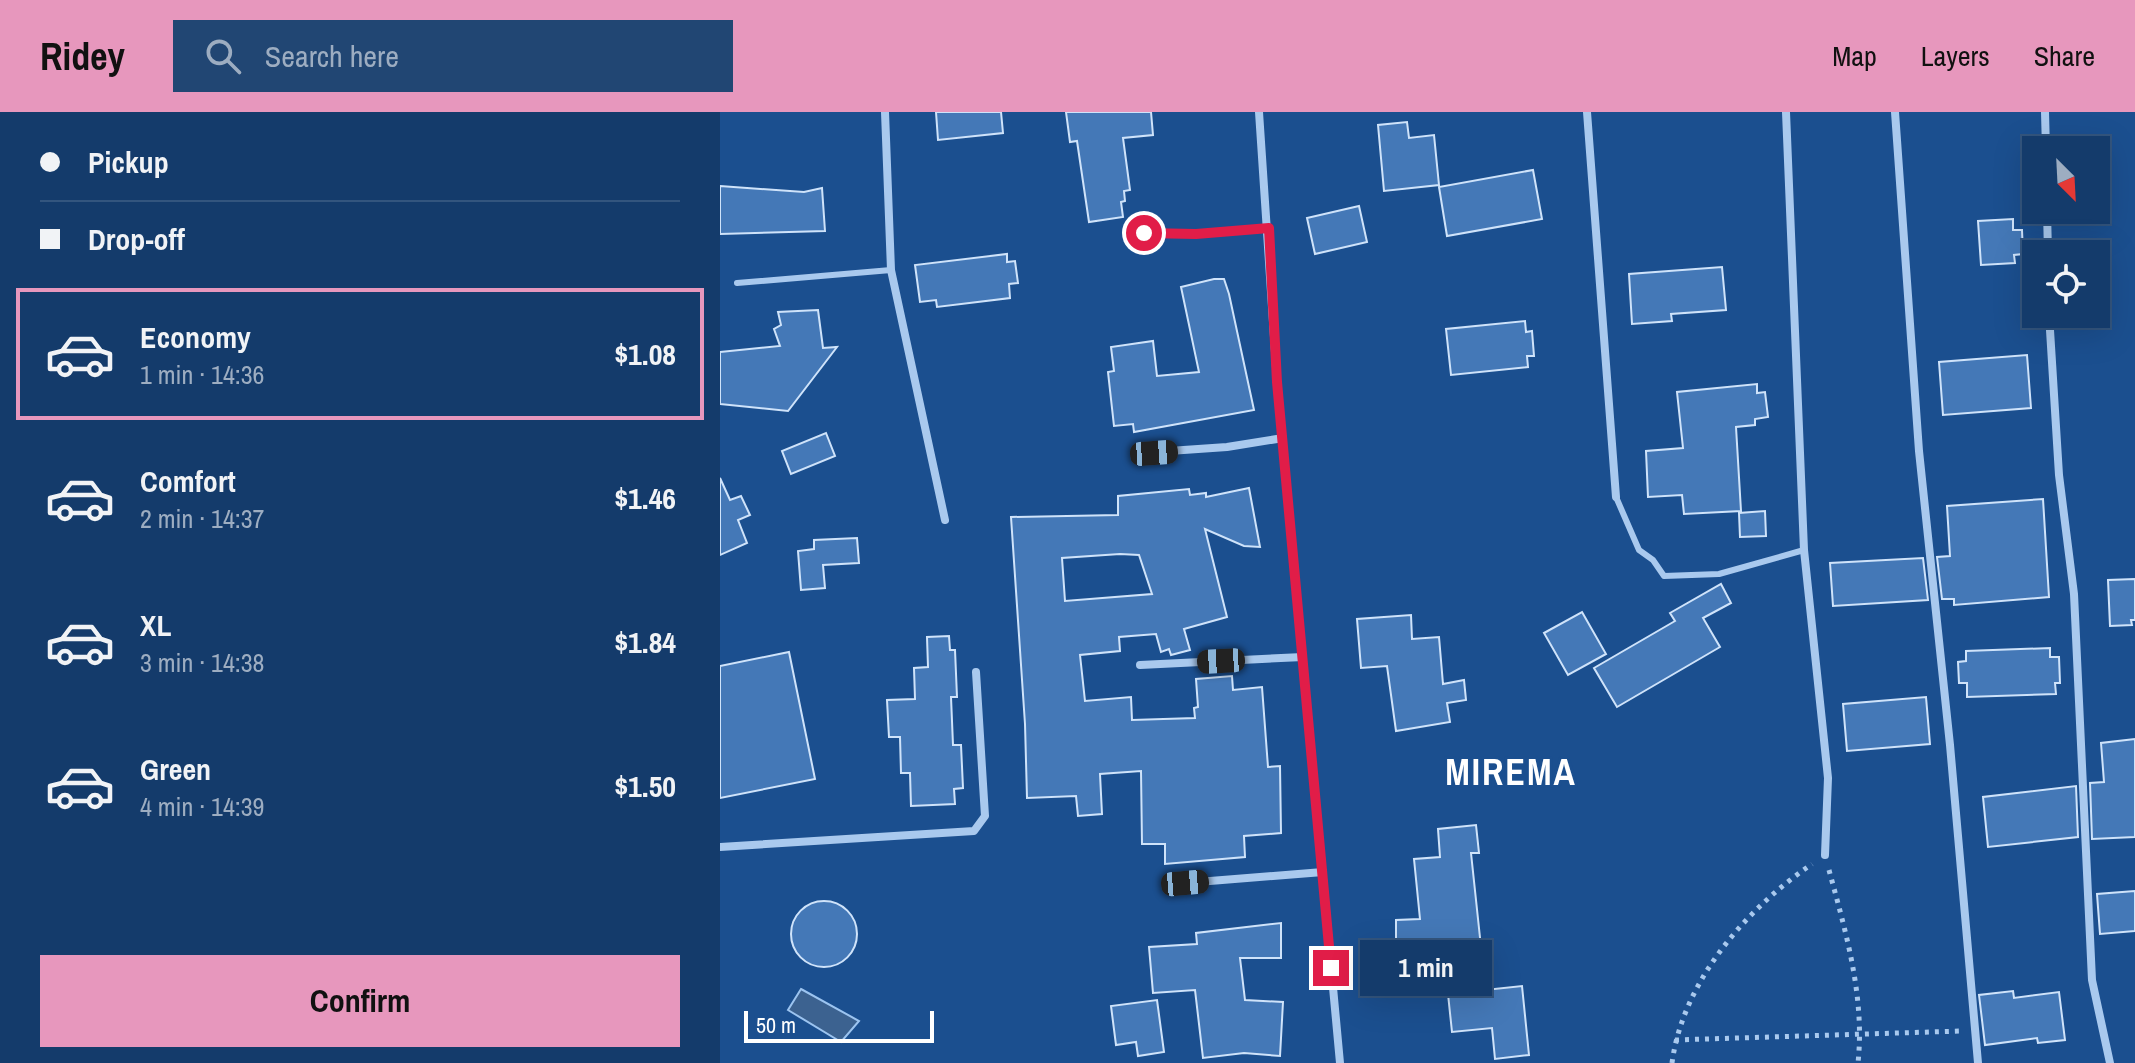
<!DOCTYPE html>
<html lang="en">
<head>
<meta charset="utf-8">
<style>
  body { margin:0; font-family:"Archivo Narrow",sans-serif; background:#214673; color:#f1f3f6; height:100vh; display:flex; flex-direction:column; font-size:30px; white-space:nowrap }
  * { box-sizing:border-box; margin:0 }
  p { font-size:26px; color:#9dadc1 }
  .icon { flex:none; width:44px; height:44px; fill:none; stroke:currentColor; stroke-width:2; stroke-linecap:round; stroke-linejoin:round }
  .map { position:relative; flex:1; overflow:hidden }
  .panel { display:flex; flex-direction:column; background:#143b6b; width:720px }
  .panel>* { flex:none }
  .top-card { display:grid; align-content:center; height:176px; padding:0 40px; background:#143b6b }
  .needle { width:52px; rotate:156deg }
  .tools { position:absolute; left:1302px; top:24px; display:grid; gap:16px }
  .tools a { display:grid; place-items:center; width:88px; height:88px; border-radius:0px; background:#143b6b; box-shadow:0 8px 32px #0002,0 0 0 2px #33557e; font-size:40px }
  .scale { position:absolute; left:24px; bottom:20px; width:190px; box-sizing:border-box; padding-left:8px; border:4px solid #fff; border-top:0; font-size:22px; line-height:28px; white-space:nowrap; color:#fff; -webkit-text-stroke:6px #1b4f8f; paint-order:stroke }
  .end { position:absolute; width:36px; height:36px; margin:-18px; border:10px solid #e11d48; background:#fff; box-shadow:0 0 0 4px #fff }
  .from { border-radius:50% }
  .bubble { position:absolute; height:56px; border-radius:0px; background:#143b6b; box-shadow:0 8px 32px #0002,0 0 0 2px #33557e; font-size:26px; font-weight:700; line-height:56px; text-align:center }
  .car { position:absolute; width:24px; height:48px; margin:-24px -12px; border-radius:10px; box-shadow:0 0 6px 2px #0007; background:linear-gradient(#222 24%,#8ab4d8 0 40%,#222 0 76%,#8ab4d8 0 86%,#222 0) }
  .top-card b { display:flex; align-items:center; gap:28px; height:76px; font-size:30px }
  .top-card b+b { border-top:2px solid #33557e }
  .top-card i { width:20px; height:20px; background:#f1f3f6 }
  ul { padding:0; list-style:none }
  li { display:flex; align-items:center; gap:24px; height:132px; margin:0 16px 12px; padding:0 24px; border:4px solid transparent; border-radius:0px }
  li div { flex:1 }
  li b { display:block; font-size:30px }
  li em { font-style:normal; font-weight:700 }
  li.on { border-color:#e797bd }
  li>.icon { width:72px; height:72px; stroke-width:1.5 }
  .action { display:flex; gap:16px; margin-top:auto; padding:16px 40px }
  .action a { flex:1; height:92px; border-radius:0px; background:#e797bd; color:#111; font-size:32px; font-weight:700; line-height:92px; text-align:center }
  header { display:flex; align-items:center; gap:48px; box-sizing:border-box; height:112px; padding:0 40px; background:#e797bd; color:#111 }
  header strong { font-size:38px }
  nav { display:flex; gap:44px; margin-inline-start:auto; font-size:28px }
  .search { width:560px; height:72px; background:#214673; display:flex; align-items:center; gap:20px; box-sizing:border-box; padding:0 28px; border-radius:0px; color:#9dadc1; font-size:30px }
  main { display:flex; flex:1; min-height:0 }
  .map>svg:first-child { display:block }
  .water { fill:#3c6290; stroke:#9cc4f0; stroke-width:2 }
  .building { fill:#4478b7; stroke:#cfe3fa; stroke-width:2; fill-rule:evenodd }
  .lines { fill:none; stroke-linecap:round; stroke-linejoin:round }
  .path { stroke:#a9c9ee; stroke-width:5; stroke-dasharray:4 6; stroke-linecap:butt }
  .lane { stroke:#a9c9ee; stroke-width:6 }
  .street { stroke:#a9c9ee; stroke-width:8 }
  .route { stroke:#e11d48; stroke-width:10 }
  .labels { text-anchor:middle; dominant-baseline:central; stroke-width:6; stroke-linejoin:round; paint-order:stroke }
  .district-label { font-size:36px; font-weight:bold; letter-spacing:2px; fill:#fff; stroke:#1b4f8f }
</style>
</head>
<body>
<header>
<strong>Ridey</strong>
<div class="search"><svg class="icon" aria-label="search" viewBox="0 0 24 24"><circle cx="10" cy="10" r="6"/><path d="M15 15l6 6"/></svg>Search here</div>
<nav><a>Map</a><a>Layers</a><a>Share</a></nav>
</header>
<main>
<section class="panel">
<div class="top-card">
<b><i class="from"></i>Pickup</b>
<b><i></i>Drop-off</b>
</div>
<ul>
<li class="on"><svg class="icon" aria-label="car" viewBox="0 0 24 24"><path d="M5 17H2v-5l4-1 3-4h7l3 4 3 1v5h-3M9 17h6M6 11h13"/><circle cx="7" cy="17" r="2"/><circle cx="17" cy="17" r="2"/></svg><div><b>Economy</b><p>1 min · 14:36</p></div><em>$1.08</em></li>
<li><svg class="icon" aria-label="car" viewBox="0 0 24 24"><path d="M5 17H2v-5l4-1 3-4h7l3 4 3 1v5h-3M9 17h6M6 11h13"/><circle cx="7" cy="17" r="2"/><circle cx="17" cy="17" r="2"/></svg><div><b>Comfort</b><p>2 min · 14:37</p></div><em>$1.46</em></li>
<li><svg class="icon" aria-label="car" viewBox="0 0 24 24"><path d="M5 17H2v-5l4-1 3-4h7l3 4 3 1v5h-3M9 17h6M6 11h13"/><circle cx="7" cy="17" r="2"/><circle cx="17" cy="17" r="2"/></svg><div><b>XL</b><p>3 min · 14:38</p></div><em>$1.84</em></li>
<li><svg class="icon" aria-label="car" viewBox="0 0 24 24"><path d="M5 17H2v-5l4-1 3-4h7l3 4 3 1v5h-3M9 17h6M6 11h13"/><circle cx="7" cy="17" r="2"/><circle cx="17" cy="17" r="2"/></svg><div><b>Green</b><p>4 min · 14:39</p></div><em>$1.50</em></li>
</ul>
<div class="action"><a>Confirm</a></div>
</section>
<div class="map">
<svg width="1415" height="951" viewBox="0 0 1415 951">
  <rect width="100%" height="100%" fill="#1b4f8f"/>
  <polygon class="water" points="81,877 139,909 121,930 68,898"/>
  <g class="building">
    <polygon points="216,0 281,0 283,21 218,28"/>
    <polygon points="346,0 431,0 433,23 403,26 410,78 404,79 405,89 401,90 403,105 369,110 357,29 350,30"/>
    <polygon points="687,10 689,26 714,23 719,73 664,79 658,13"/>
    <polygon points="813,58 822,107 727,124 719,75"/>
    <polygon points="0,74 84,80 102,76 105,119 0,122"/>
    <polygon points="639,94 647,130 595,142 587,106"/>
    <polygon points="1293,107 1293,118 1302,118 1303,142 1294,143 1295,151 1261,153 1258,109"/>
    <polygon points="287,142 287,150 295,149 298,171 289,172 290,186 217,195 216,188 200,190 195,153"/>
    <polygon points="1002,155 1006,198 951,202 952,209 912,212 909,162"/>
    <polygon points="494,167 504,167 509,182 534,298 414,320 413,312 394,314 388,260 394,259 391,235 433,229 437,264 479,260 461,175"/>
    <polygon points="98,198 103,236 117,235 68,299 0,292 0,240 60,234 54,217 61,213 58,200"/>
    <polygon points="805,209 806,220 812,219 814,244 807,244 808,255 731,263 726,217"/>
    <polygon points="1307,243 1311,296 1223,303 1219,250"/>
    <polygon points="1037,272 1037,281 1045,280 1048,305 1035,307 1035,313 1016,315 1021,399 964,402 962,383 928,385 926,339 963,336 957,280"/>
    <polygon points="106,321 115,344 71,362 62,339"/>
    <polygon points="0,366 10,388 21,384 30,403 18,408 27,431 0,443"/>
    <path d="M 529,376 L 540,435 L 524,434 L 485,417 L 507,505 L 464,517 L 470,538 L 451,543 L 449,537 L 441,540 L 436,522 L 399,525 L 400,539 L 360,543 L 365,589 L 411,585 L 412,608 L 475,606 L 474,596 L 478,595 L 476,567 L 512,564 L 513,578 L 542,575 L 548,655 L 560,654 L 561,721 L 524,724 L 525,745 L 445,752 L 445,732 L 422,732 L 421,659 L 380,662 L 382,702 L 358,704 L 356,684 L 307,686 L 305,612 L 291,405 L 398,403 L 398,384 L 469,377 L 470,383 L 486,381 L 486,385 ZM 400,442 L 419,443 L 432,482 L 345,489 L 342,446 Z"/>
    <polygon points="1323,387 1329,485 1234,493 1234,487 1222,487 1217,445 1230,444 1227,394"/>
    <polygon points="1045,399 1046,424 1020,425 1019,401"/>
    <polygon points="137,426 139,451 103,453 105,476 81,478 78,439 94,437 94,428"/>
    <polygon points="1203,446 1208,488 1113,494 1110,451"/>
    <polygon points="1415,467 1415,508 1411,508 1412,513 1390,514 1388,468"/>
    <polygon points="1001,472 1011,491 983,506 1000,535 897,595 874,556 955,509 950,501"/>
    <polygon points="862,500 886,542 848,563 824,521"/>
    <polygon points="691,503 692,527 719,525 723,572 744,568 746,588 727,591 730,610 676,619 667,554 641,556 637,507"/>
    <polygon points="229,524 230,538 235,538 237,585 231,585 233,633 241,633 243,676 234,677 235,692 191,694 190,661 181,661 180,625 169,625 167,588 195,587 194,556 208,555 207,525"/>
    <polygon points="1330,536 1330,545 1339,545 1340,571 1335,571 1336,582 1247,585 1247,571 1239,571 1238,550 1246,549 1246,539"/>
    <polygon points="69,540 95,667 0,686 0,554"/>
    <polygon points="1206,585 1210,632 1127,639 1123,592"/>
    <polygon points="1415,627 1415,725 1372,727 1370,671 1384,670 1381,631"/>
    <polygon points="1356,674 1358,725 1268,735 1263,685"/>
    <polygon points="756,713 759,741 751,741 761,835 730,836 732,874 687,876 686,844 676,844 676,808 700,807 694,747 720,745 718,717"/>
    <polygon points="1415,779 1415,819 1380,822 1377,782"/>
    <circle cx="104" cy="822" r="33"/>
    <polygon points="561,811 561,846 520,846 525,888 563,890 560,944 524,941 483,946 475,878 433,881 429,835 477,832 476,821"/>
    <polygon points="802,874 809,943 775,947 772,916 732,920 728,882"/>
    <polygon points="1293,879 1294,886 1339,880 1345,928 1318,931 1317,926 1265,933 1259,883"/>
    <polygon points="437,888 444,940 418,944 416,930 396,933 391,894"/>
  </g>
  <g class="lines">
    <g class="path">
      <path d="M 1109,758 C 1126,821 1145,885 1138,951"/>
      <polyline points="955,928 1242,919"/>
      <path d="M 952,951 C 963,869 1026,797 1092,752"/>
    </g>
    <g class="lane">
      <polyline points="17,171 171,158"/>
      <polyline points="896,385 919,438 933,448 944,464 999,462 1084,438"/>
    </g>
    <g class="street">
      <polyline points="165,0 171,158 225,408"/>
      <polyline points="539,0 557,270 620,951"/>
      <polyline points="867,0 896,385"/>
      <polyline points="1066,0 1084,438 1108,666 1105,743"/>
      <polyline points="1175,0 1199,339 1230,633 1258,951"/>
      <polyline points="1325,0 1326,38"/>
      <polyline points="1327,98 1328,142"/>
      <polyline points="424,121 476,122 549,116"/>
      <polyline points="1329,202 1339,363 1354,482 1372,868 1390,951"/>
      <polyline points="420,341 507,335 563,326"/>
      <polyline points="420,553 583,545"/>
      <polyline points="0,735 254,719 265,704 256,560"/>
      <polyline points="465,771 603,760"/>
    </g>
  </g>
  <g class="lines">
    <polyline class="route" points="424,121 476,122 549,116 557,270 611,856"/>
  </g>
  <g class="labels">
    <g class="district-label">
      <text x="791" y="660">MIREMA</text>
    </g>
  </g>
</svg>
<div class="tools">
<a><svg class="needle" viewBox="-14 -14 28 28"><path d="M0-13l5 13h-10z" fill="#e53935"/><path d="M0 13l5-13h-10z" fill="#9dadc1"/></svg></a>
<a><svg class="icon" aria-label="locate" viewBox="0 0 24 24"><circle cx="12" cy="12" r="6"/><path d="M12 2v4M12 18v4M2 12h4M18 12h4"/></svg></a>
</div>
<div class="scale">50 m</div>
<i class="end from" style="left:424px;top:121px"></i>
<i class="end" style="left:611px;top:856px"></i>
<div class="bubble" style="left:640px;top:828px;width:132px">1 min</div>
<i class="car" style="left:434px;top:341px;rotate:86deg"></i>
<i class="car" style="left:501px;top:549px;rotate:267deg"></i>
<i class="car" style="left:465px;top:771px;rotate:85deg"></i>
</div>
</main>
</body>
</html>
